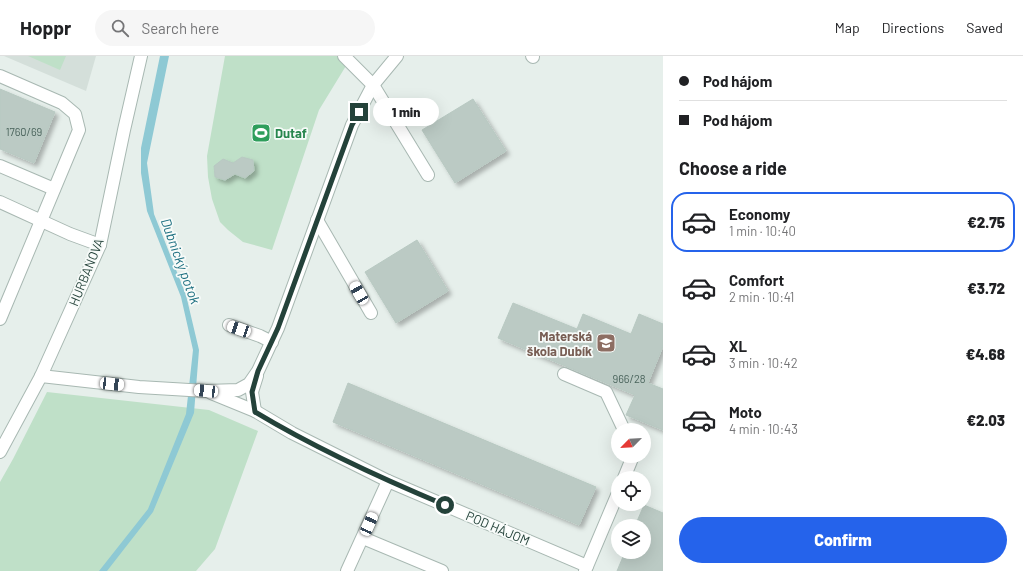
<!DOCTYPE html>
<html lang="en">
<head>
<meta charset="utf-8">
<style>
  body { margin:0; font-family:Barlow,sans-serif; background:#f6f6f6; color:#202124; height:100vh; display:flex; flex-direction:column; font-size:15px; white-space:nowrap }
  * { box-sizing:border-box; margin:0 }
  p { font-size:13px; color:#757577 }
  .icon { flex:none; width:22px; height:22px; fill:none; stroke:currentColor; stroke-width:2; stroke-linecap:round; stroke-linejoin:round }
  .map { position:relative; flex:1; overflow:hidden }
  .details { display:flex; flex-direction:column; background:#fff; width:360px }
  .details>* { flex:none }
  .top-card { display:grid; align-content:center; height:88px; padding:0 16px; background:#fff }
  .needle { width:26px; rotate:246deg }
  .controls { position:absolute; left:611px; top:367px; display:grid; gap:8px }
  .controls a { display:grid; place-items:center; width:40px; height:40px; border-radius:50%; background:#fff; box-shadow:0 4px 16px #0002; font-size:20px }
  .end { position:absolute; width:18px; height:18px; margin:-9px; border:5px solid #24423a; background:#fff; box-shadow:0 0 0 2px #fff }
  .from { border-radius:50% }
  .bubble { position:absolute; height:28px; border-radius:14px; background:#fff; box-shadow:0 4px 16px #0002; font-size:13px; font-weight:800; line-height:28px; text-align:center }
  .car { position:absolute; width:12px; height:24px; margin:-12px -6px; border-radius:5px; box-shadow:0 0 3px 1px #0007; background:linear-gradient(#fff 24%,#345 0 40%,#fff 0 76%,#345 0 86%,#fff 0) }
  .top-card b { display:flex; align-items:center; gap:14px; height:38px; font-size:15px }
  .top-card b+b { border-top:1px solid #e0e0e0 }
  .top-card i { width:10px; height:10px; background:#202124 }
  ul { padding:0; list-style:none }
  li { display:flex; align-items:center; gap:12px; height:60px; margin:0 8px 6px; padding:0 8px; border:2px solid transparent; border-radius:16px }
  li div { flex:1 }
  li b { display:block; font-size:15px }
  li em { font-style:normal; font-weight:800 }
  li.selected { border-color:#2563eb }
  li>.icon { width:36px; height:36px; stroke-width:1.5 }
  h2 { padding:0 16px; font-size:18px; line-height:48px }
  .primary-button { display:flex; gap:8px; margin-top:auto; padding:8px 16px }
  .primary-button a { flex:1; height:46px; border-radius:24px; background:#2563eb; color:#fff; font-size:16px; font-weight:800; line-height:46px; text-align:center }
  header { display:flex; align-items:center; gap:24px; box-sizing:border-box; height:56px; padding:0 20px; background:#fff; border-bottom:1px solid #e0e0e0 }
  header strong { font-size:19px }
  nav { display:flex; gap:22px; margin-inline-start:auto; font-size:14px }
  .search { width:280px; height:36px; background:#f6f6f6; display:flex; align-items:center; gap:10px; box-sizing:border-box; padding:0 14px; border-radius:22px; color:#757577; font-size:15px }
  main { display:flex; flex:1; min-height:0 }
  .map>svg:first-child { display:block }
  .built { fill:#d4dfda }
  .green { fill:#bfe0c8 }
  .water { fill:#8ec9d4 }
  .building { fill:#bbcac4; stroke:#b8c9c2; filter:url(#shadow) }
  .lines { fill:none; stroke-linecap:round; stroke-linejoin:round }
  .minor-casing { stroke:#a8b8b2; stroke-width:14 }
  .minor { stroke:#fff; stroke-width:12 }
  .route { stroke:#24423a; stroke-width:5 }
  .labels { text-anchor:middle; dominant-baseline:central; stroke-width:3.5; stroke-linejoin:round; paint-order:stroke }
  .number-label { font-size:11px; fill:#4a645c }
  .leisure-label { font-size:13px; font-weight:bold; fill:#27864d; stroke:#f7fbf9; text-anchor:start }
  .street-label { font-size:13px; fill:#24423a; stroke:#f7fbf9 }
  .education-label { font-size:13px; font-weight:bold; fill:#785e54; stroke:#f7fbf9; text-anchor:end }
  .water-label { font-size:14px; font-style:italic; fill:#1c6f80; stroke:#f7fbf9 }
</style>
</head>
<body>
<header>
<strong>Hoppr</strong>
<div class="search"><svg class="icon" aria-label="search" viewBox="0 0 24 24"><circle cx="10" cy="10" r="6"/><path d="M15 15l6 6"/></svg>Search here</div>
<nav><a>Map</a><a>Directions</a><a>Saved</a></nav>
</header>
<main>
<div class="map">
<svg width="663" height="515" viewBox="0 0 663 515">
  <defs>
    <filter id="shadow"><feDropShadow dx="3.5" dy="3.5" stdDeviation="2" flood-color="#0004"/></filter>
  </defs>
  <rect width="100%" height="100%" fill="#e6efeb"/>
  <polygon class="built" points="4,0 96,0 86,35"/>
  <g class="green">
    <polygon points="28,0 66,0 60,14"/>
    <polygon points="225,0 352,0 319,54 272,194 243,186 228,174 220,166 212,143 208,121 207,100"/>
    <polygon points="47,336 209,354 258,375 215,493 196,515 0,515 0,426 13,403"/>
  </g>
  <polygon class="water" points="160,0 169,0 147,107 154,158 186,239 199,294 194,357 153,456 107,515 99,515 148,453 186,358 193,294 181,241 147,155 141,117 141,92"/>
  <g class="building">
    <polygon points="0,33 55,56 34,107 0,93"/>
    <polygon points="473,43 506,95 455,127 422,74"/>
    <polygon points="242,101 253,104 254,115 245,122 235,118 225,124 215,121 214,110 223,103 233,107"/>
    <polygon points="417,184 448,235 396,267 365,216"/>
    <polygon points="513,247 577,273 583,258 631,278 639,258 663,268 663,290 648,327 663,333 663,374 626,359 635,339 498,282"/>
    <polygon points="348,327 596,431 579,469 333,366"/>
    <polygon points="644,449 663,457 663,515 617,515 625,496 644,496 644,470 635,470"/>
  </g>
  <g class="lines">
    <g class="minor-casing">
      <g id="minor">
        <polyline points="344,0 373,29 428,119"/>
        <polyline points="532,0 533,1"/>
        <polyline points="0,20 62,47 75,58 79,74 0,263"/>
        <polyline points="0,110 54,133"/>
        <polyline points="0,146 70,178 100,189"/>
        <polyline points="317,164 371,257"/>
        <polyline points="229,269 260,280 272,286"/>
        <polyline points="564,318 606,336 624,374"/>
        <polyline points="41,320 139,331 206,335 238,334 249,328 258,315 278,272 352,69 373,29 397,0"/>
        <polyline points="211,337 255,355 292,377 388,425 587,510"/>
        <polyline points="255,355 252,336 257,320"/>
        <polyline points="0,396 41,320 100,189 124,74 141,0"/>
        <polyline points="624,422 633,400"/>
        <polyline points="363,482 442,515"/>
        <polyline points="347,515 388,425"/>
        <polyline points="585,515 618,437"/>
      </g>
    </g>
    <use href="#minor" class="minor"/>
  </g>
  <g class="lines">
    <path class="route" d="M 359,56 L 352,69 L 278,272 L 258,315 L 252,336 L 255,356 C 315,392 380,422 445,449"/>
  </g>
  <defs>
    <g id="stadium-square" transform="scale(1)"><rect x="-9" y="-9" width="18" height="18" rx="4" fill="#2e9e5b" stroke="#f7fbf9"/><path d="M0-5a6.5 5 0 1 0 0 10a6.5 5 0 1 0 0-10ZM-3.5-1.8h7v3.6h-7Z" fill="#fff"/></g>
    <g id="school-square" transform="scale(1)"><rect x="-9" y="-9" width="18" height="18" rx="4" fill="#8d6e63" stroke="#f7fbf9"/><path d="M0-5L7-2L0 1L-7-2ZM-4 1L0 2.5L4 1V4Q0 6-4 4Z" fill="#fff"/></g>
  </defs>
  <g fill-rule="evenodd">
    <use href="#stadium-square" x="261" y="77"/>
    <use href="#school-square" x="606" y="287"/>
  </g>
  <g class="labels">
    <g class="number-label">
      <text x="24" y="75">1760/69</text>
      <text x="629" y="322">966/28</text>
    </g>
    <g class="leisure-label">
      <text x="275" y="77">Dutaf</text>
    </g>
    <g class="street-label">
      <text transform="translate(86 216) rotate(-68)">HURBANOVA</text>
      <text transform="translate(498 472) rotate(23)">POD HÁJOM</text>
    </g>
    <g class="education-label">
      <text x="592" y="280">Materská<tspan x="592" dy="15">škola Dubík</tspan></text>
    </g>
    <g class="water-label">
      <text transform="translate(181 205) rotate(70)">Dubnický potok</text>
    </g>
  </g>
</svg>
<div class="controls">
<a><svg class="needle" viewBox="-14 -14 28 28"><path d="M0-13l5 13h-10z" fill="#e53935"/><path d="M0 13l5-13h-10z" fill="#757577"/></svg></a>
<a><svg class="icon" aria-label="locate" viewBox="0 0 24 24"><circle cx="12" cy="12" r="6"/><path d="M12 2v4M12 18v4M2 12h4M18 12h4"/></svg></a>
<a><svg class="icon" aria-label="layers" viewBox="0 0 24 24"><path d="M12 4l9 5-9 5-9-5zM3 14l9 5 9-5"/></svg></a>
</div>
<i class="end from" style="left:445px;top:449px"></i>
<i class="end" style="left:359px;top:56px"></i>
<div class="bubble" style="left:373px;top:42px;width:66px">1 min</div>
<i class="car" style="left:359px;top:237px;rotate:330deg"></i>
<i class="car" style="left:239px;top:273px;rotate:289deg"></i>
<i class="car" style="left:112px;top:328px;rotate:96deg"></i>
<i class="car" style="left:206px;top:335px;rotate:276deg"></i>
<i class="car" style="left:369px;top:468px;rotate:24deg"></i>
</div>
<section class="details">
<div class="top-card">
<b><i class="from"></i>Pod hájom</b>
<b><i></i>Pod hájom</b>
</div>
<h2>Choose a ride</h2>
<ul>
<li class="selected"><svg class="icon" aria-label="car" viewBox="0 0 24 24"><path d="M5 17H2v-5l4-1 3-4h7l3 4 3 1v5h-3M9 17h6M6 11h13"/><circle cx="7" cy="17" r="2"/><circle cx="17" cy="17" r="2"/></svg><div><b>Economy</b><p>1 min · 10:40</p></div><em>€2.75</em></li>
<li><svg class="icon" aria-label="car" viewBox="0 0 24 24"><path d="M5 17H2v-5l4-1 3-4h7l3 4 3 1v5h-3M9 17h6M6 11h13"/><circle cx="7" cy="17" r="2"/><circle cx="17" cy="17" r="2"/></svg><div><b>Comfort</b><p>2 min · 10:41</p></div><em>€3.72</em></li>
<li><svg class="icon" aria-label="car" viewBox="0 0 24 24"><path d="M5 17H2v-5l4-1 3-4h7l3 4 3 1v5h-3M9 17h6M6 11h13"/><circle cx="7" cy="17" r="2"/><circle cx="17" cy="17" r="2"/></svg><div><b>XL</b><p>3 min · 10:42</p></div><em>€4.68</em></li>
<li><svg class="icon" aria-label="car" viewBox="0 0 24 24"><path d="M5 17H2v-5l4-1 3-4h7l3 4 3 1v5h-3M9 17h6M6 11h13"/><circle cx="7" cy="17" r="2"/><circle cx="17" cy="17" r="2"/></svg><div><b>Moto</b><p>4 min · 10:43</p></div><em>€2.03</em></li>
</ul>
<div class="primary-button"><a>Confirm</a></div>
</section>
</main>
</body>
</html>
